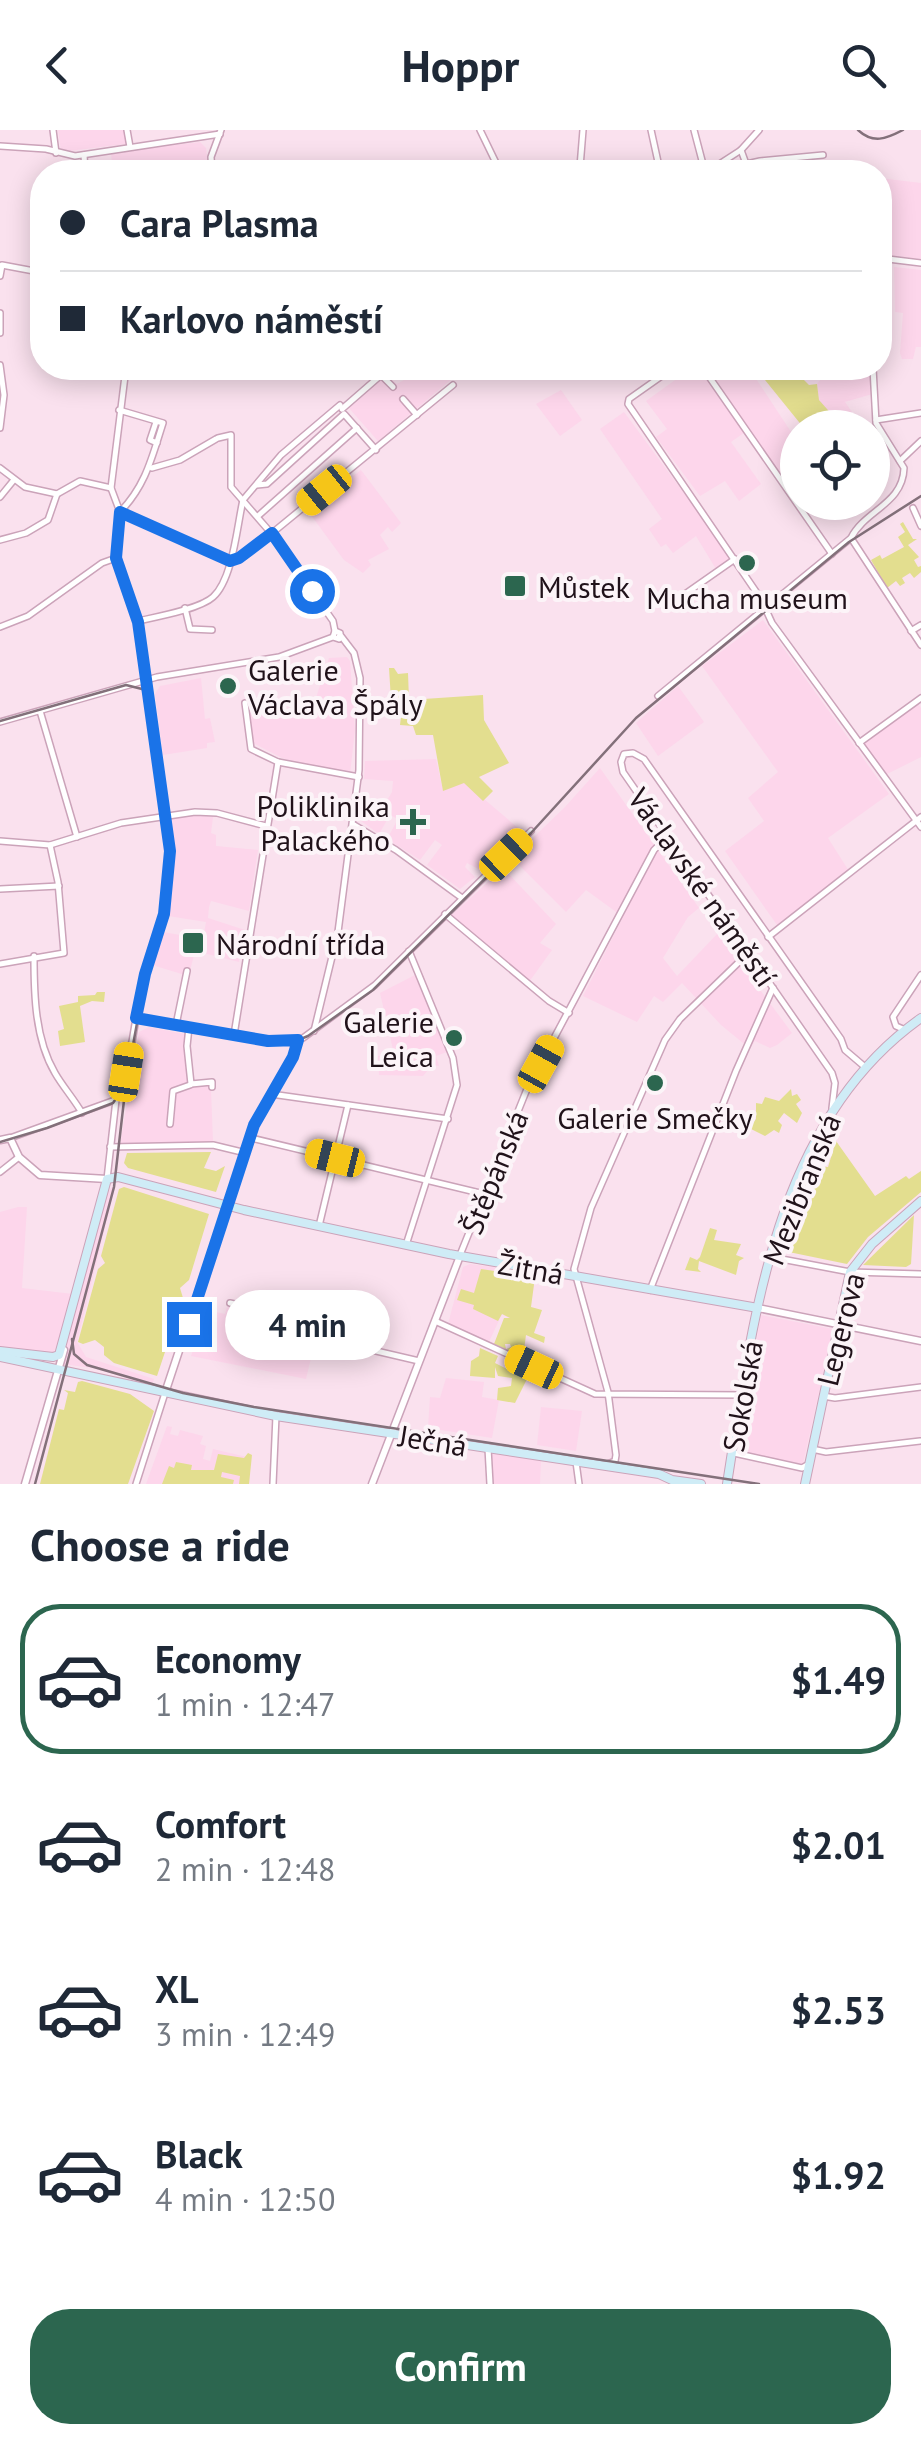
<!DOCTYPE html>
<html lang="en">
<head>
<meta charset="utf-8">
<style>
  body { margin:0; font-family:"PT Sans",sans-serif; background:#f6f6f7; color:#1f2937; height:100vh; display:flex; flex-direction:column; font-size:38px; white-space:nowrap }
  * { box-sizing:border-box; margin:0 }
  p { font-size:32px; color:#747a83 }
  .icon { flex:none; width:55px; height:55px; fill:none; stroke:currentColor; stroke-width:2; stroke-linecap:round; stroke-linejoin:round }
  .map { position:relative; height:1354px; overflow:hidden }
  .sheet { display:flex; flex-direction:column; background:#fff; flex:1 }
  .sheet>* { flex:none }
  .guide { position:absolute; left:30px; top:30px; width:862px; height:220px; border-radius:40px; box-shadow:0 5px 25px #0003; display:grid; align-content:center; height:220px; padding:0 30px; background:#fff }
  .tools { position:absolute; left:780px; top:280px; display:grid; gap:20px }
  .tools a { display:grid; place-items:center; width:110px; height:110px; border-radius:50%; background:#fff; box-shadow:0 5px 25px #0003; font-size:50px }
  .end { position:absolute; width:45px; height:45px; margin:-22px; border:12px solid #1a73e8; background:#fff; box-shadow:0 0 0 5px #fff }
  .from { border-radius:50% }
  .bubble { position:absolute; height:70px; border-radius:35px; background:#fff; box-shadow:0 5px 25px #0003; font-size:32px; font-weight:700; line-height:70px; text-align:center }
  .car { position:absolute; width:30px; height:60px; margin:-30px -15px; border-radius:12px; box-shadow:0 0 8px 2px #0007; background:linear-gradient(#f5c518 24%,#345 0 40%,#f5c518 0 76%,#345 0 86%,#f5c518 0) }
  .guide b { display:flex; align-items:center; gap:35px; height:95px; font-size:38px }
  .guide b+b { border-top:2px solid #e0e1e3 }
  .guide i { width:25px; height:25px; background:#1f2937 }
  ul { padding:0; list-style:none }
  li { display:flex; align-items:center; gap:30px; height:150px; margin:0 20px 15px; padding:0 10px; border:5px solid transparent; border-radius:40px }
  li div { flex:1 }
  li b { display:block; font-size:38px }
  li em { font-style:normal; font-weight:700 }
  li.current { border-color:#2c664f }
  li>.icon { width:90px; height:90px; stroke-width:1.5 }
  h2 { padding:0 30px; font-size:45px; line-height:120px }
  .cta { display:flex; gap:20px; margin-top:auto; padding:20px 30px }
  .cta a { flex:1; height:115px; border-radius:40px; background:#2c664f; color:#fff; font-size:40px; font-weight:700; line-height:115px; text-align:center }
  header { display:flex; justify-content:space-between; align-items:center; height:130px; padding:0 30px; background:#fff; font-size:45px; font-weight:700 }
  .map>svg:first-child { display:block }
  .built { fill:#fdd6eb }
  .green { fill:#e3de8f }
  .lines { fill:none; stroke-linecap:round; stroke-linejoin:round }
  .minor-casing { stroke:#cba3b9; stroke-width:8 }
  .tertiary-casing { stroke:#cba3b9; stroke-width:9 }
  .secondary-casing { stroke:#cba3b9; stroke-width:10 }
  .minor { stroke:#fff; stroke-width:5 }
  .tertiary { stroke:#fff; stroke-width:6 }
  .secondary { stroke:#cfecf6; stroke-width:8 }
  .tram { stroke:#83707a; stroke-width:2.5 }
  .route { stroke:#1a73e8; stroke-width:12 }
  .poi-dot { fill:#2c664f; stroke:#fcf4f8; stroke-width:4 }
  .labels { text-anchor:middle; dominant-baseline:central; stroke-width:8; stroke-linejoin:round; paint-order:stroke }
  .poi-label { font-size:30px; fill:#20121a; stroke:#fcf4f8; text-anchor:start }
  .street-label { font-size:30px; fill:#20121a; stroke:#fcf4f8 }
</style>
</head>
<body>
<header><svg class="icon" aria-label="back" viewBox="0 0 24 24"><path d="M15 5l-7 7 7 7"/></svg>Hoppr<svg class="icon" aria-label="search" viewBox="0 0 24 24"><circle cx="10" cy="10" r="6"/><path d="M15 15l6 6"/></svg></header>
<div class="map">
<svg width="921" height="1354" viewBox="0 0 921 1354">
  <rect width="100%" height="100%" fill="#fae1ee"/>
  <g class="built">
    <polygon points="58,0 124,0 126,14 61,22"/>
    <polygon points="200,12 206,18 209,42 113,42 111,23"/>
    <polygon points="880,48 921,53 921,129 880,124"/>
    <polygon points="894,137 921,140 921,217 916,217 913,229 902,229 900,223 903,183 895,182"/>
    <polygon points="425,238 456,238 459,243 378,311 349,278 386,245 397,254"/>
    <polygon points="687,238 749,238 797,311 797,371 748,300 731,312 761,354 739,371 725,351 700,366 656,307 667,299 646,271 682,245 680,241"/>
    <polygon points="814,238 870,238 872,264 845,272 862,297 839,296 819,270 817,254 822,248"/>
    <polygon points="561,260 582,290 560,306 536,274"/>
    <polygon points="624,282 731,427 716,439 696,406 673,423 666,414 661,417 649,399 662,389 600,299"/>
    <polygon points="361,340 401,393 392,402 388,397 380,405 389,419 368,430 371,435 363,443 344,430 308,381"/>
    <polygon points="763,490 889,664 828,708 849,741 777,795 725,721 764,691 748,668 778,642 702,536"/>
    <polygon points="347,527 350,531 355,600 350,644 326,642 282,628 251,612 249,575 278,577 278,583 310,586 329,528"/>
    <polygon points="201,548 205,589 210,588 215,612 207,613 207,618 163,625 155,564 160,556"/>
    <polygon points="678,556 704,592 658,626 636,593"/>
    <polygon points="917,573 921,578 921,627 887,644 863,613"/>
    <polygon points="436,629 443,660 464,652 524,703 482,741 467,733 465,737 475,747 460,759 427,735 442,715 435,710 420,730 387,709 398,689 390,685 379,704 361,691 362,670 386,672 392,662 393,651 364,649 365,631"/>
    <polygon points="600,638 699,778 688,787 663,828 677,846 718,803 792,903 777,915 770,918 755,911 751,917 743,913 721,895 682,853 663,872 654,866 637,892 583,866 623,787 586,760 566,782 512,728 565,677"/>
    <polygon points="195,685 213,687 211,703 216,705 216,716 258,720 249,781 211,771 209,777 208,788 245,800 239,832 195,821 185,861 185,845 152,835 163,802 203,809 206,792 168,786 172,765 173,719 170,686"/>
    <polygon points="503,738 556,794 540,813 552,820 529,852 451,786"/>
    <polygon points="415,845 447,922 436,926 439,936 432,935 423,946 379,945 378,926 394,924 380,863"/>
    <polygon points="149,897 190,905 194,956 209,954 211,959 213,1012 120,1014 139,902"/>
    <polygon points="112,1057 115,1057 77,1212 86,1227 154,1249 152,1256 93,1238 62,1234 107,1064"/>
    <polygon points="18,1077 27,1077 22,1158 73,1164 54,1223 0,1218 0,1082"/>
    <polygon points="470,1134 536,1143 527,1199 502,1184 488,1214 448,1194 463,1137"/>
    <polygon points="227,1177 296,1192 294,1206 315,1211 306,1249 191,1226 206,1180 225,1184"/>
    <polygon points="761,1185 833,1199 803,1334 737,1322"/>
    <polygon points="446,1248 484,1252 482,1267 499,1270 492,1308 428,1298 430,1267 440,1268"/>
    <polygon points="541,1277 582,1281 576,1321 537,1315"/>
    <polygon points="167,1296 172,1297 170,1304 178,1306 180,1300 203,1306 200,1314 206,1316 203,1329 210,1331 213,1319 251,1328 249,1354 146,1354"/>
    <polygon points="490,1323 541,1331 540,1354 493,1354"/>
  </g>
  <g class="green">
    <polygon points="792,238 809,255 817,254 819,270 843,297 803,297 765,250 771,246 775,250"/>
    <polygon points="903,392 913,409 917,409 908,415 919,427 914,430 918,437 921,436 921,442 914,448 910,443 902,448 905,453 900,456 896,451 887,458 871,430 880,425 882,429 904,417 898,407 905,402 900,394"/>
    <polygon points="389,538 394,538 398,544 408,543 409,570 483,565 484,590 509,633 479,647 493,661 483,671 464,653 443,661 433,605 416,605 413,596 400,595 401,587 392,586"/>
    <polygon points="97,862 105,862 104,872 92,871 80,876 85,912 60,916 58,901 64,899 59,876 78,872 78,866 95,865"/>
    <polygon points="791,959 792,966 797,964 801,970 796,974 802,983 797,993 784,983 778,991 782,995 779,1003 774,1000 765,1006 749,998 756,989 756,973 762,974 765,967 779,971"/>
    <polygon points="836,1011 875,1066 906,1046 909,1049 921,1041 921,1062 868,1107 847,1134 779,1120 810,1036 828,1037"/>
    <polygon points="211,1022 204,1038 216,1041 225,1036 216,1062 128,1038 124,1033 127,1023"/>
    <polygon points="124,1057 209,1084 189,1150 180,1158 183,1168 157,1246 114,1233 104,1225 104,1217 95,1210 83,1214 78,1212 98,1139 105,1133 101,1126 119,1059"/>
    <polygon points="914,1085 911,1134 906,1137 863,1135"/>
    <polygon points="710,1098 717,1100 714,1110 741,1114 736,1125 744,1128 739,1131 736,1145 699,1131 698,1139 701,1142 685,1140 690,1127 697,1130 700,1127"/>
    <polygon points="481,1139 535,1147 531,1177 542,1180 534,1203 545,1207 544,1213 526,1205 523,1227 506,1219 511,1217 510,1214 505,1214 506,1219 494,1214 504,1188 510,1188 502,1184 498,1191 473,1179 474,1175 457,1170 461,1159 474,1163"/>
    <polygon points="480,1218 498,1226 495,1233 511,1241 514,1234 527,1239 529,1245 515,1273 497,1270 498,1258 511,1256 512,1248 498,1246 495,1237 495,1248 470,1246 471,1231 479,1226"/>
    <polygon points="82,1251 130,1264 154,1281 128,1354 40,1354 59,1279 64,1280 68,1263 64,1260 75,1262 78,1252"/>
    <polygon points="248,1323 252,1325 249,1354 239,1354 240,1346 222,1342 221,1347 234,1350 233,1354 162,1354 169,1336 174,1338 176,1332 192,1335 191,1340 214,1340 218,1324 244,1328"/>
  </g>
  <g class="lines">
    <g class="minor-casing">
      <g id="minor">
        <polyline points="53,0 56,23"/>
        <polyline points="127,0 130,17"/>
        <path d="M 480,0 L 498,37 C 551,33 605,43 659,40"/>
        <polyline points="651,0 660,41"/>
        <polyline points="694,0 705,42"/>
        <polyline points="0,16 46,19 75,26 220,4"/>
        <polyline points="741,20 749,42"/>
        <polyline points="84,25 85,42"/>
        <polyline points="580,37 583,0"/>
        <polyline points="212,42 211,27 221,0"/>
        <polyline points="707,42 741,20 759,0"/>
        <polyline points="711,42 760,31 823,25"/>
        <polyline points="880,128 921,133"/>
        <polyline points="0,146 2,135 34,141 34,146 42,150"/>
        <polyline points="0,183 0,203"/>
        <polyline points="0,235 4,265 0,298"/>
        <polyline points="673,238 629,269 628,274 761,469 772,493 921,697"/>
        <polyline points="703,238 832,424"/>
        <polyline points="403,269 417,285"/>
        <polyline points="342,279 381,245 393,257"/>
        <path d="M 119,280 L 163,293 C 152,327 146,355 120,382"/>
        <polyline points="345,285 376,320"/>
        <polyline points="876,290 921,283"/>
        <polyline points="156,292 150,310 157,313"/>
        <polyline points="218,308 231,305 231,357 271,403 333,491 335,501"/>
        <polyline points="900,331 921,311"/>
        <polyline points="0,338 25,357 57,364 80,351 111,358"/>
        <polyline points="152,338 180,330 216,309"/>
        <polyline points="257,355 267,354 344,284"/>
        <polyline points="0,367 13,351"/>
        <polyline points="243,370 281,325 340,275"/>
        <polyline points="913,378 921,396"/>
        <polyline points="120,382 111,358 126,238"/>
        <polyline points="120,382 231,431"/>
        <polyline points="258,386 357,298"/>
        <polyline points="851,408 921,515"/>
        <polyline points="0,410 26,403 48,390 57,364"/>
        <polyline points="231,431 239,428 266,408 453,255"/>
        <polyline points="185,478 190,499 212,500"/>
        <polyline points="665,478 735,429"/>
        <path d="M 138,491 C 156,487 200,479 213,467 C 233,449 237,396 243,370"/>
        <polyline points="0,497 28,486 102,433 116,428"/>
        <polyline points="911,501 921,495"/>
        <path d="M 658,566 L 851,408 C 865,380 903,374 904,338 L 876,293 L 873,238"/>
        <polyline points="245,573 251,619 278,632 359,647"/>
        <polyline points="40,581 77,707"/>
        <polyline points="0,592 157,547 279,527 333,507 335,501 340,503 339,509 333,507"/>
        <polyline points="859,613 921,568"/>
        <polyline points="354,695 396,720 462,768"/>
        <polyline points="0,711 50,715 121,693 195,682 217,683 266,696"/>
        <polyline points="0,759 59,756"/>
        <polyline points="445,784 549,871 569,883"/>
        <polyline points="768,807 921,687"/>
        <path d="M 34,826 C 34,865 35,909 55,943 C 63,957 74,969 82,983"/>
        <polyline points="0,834 64,823 58,752 50,715"/>
        <polyline points="136,888 277,912 303,908 375,855 531,701"/>
        <polyline points="176,895 187,841"/>
        <polyline points="189,897 187,916 191,954 212,952 212,957"/>
        <polyline points="905,900 896,896 893,887 921,845"/>
        <polyline points="314,901 338,802 359,640 360,548 354,523 341,506"/>
        <polyline points="234,905 278,632"/>
        <polyline points="271,964 448,989"/>
        <polyline points="832,978 835,953 832,943 623,642 621,632 624,624 633,623 644,629 841,909 845,920 865,937"/>
        <polyline points="170,994 173,961 190,955"/>
        <polyline points="10,1008 115,970"/>
        <polyline points="251,1008 484,1064"/>
        <polyline points="110,1017 213,1015 246,1023"/>
        <polyline points="0,1042 19,1027"/>
        <polyline points="107,1049 116,970 125,953 142,853 164,783 170,726 137,485 116,428 120,382"/>
        <polyline points="227,1076 259,985 293,927 298,910"/>
        <polyline points="319,1096 348,975"/>
        <polyline points="406,1115 457,955 453,928 409,821"/>
        <polyline points="460,1125 527,959 654,720 662,712 674,717"/>
        <polyline points="771,1127 850,1142 921,1144"/>
        <polyline points="650,1160 736,941 773,858"/>
        <polyline points="230,1173 315,1191 312,1206 419,1231"/>
        <polyline points="435,1191 595,1264 742,1265"/>
        <polyline points="823,1266 835,1268 921,1257"/>
        <polyline points="488,1318 490,1354"/>
        <polyline points="812,1319 826,1322 920,1311"/>
        <polyline points="734,1323 802,1338 809,1334"/>
        <polyline points="576,1332 579,1354"/>
        <polyline points="605,1335 615,1331 616,1325 608,1262 574,1139 591,1078 665,910 680,889 738,833 747,830 754,832"/>
        <polyline points="136,1354 165,1263"/>
        <polyline points="273,1354 276,1286"/>
      </g>
    </g>
    <g class="tertiary-casing">
      <g id="tertiary">
        <polyline points="0,1010 10,1008 19,1027 40,1045 107,1049"/>
        <polyline points="758,1178 921,1211"/>
        <polyline points="165,1263 227,1076"/>
        <polyline points="25,1354 64,1220"/>
        <polyline points="372,1354 460,1126"/>
      </g>
    </g>
    <g class="secondary-casing">
      <g id="secondary">
        <polyline points="0,1221 53,1227 59,1225 107,1049 118,1047 244,1080 449,1124 758,1178"/>
        <polyline points="0,1227 276,1286 659,1344 672,1350 701,1354"/>
        <path d="M 727,1354 C 753,1190 774,992 921,888"/>
        <polyline points="805,1354 850,1142 872,1114 921,1071"/>
      </g>
    </g>
    <use href="#minor" class="minor"/>
    <use href="#tertiary" class="tertiary"/>
    <use href="#secondary" class="secondary"/>
    <g class="tram">
      <path d="M 858,0 C 873,14 886,9 903,0"/>
      <polyline points="0,591 126,555 146,560 153,575 171,712 170,758 165,788 142,866 126,953 114,1057 35,1354"/>
      <polyline points="138,868 141,885 152,893 277,914 291,913 308,906 373,860 531,703 636,588 849,412 921,366"/>
      <polyline points="0,1012 47,998 113,973 126,954"/>
      <polyline points="72,1209 74,1224 87,1235 183,1263 254,1277 759,1354"/>
    </g>
  </g>
  <g class="lines">
    <polyline class="route" points="189,1194 254,995 293,927 298,910 268,911 136,888 145,844 164,784 170,721 138,492 116,428 120,382 230,431 239,428 272,403 312,461"/>
  </g>
  <g class="poi-dot">
    <circle cx="747" cy="433" r="10"/>
    <rect x="503" y="444" width="24" height="24" rx="5"/>
    <circle cx="228" cy="556" r="10"/>
    <path d="M408 677h10v10h10v10h-10v10h-10v-10h-10v-10h10z"/>
    <rect x="181" y="801" width="24" height="24" rx="5"/>
    <circle cx="454" cy="908" r="10"/>
    <circle cx="655" cy="953" r="10"/>
  </g>
  <g class="labels">
    <g class="poi-label">
      <text x="538" y="456">Můstek</text>
      <text x="747" y="467" text-anchor="middle">Mucha museum</text>
      <text x="248" y="539">Galerie<tspan x="248" dy="34">Václava Špály</tspan></text>
      <text x="390" y="675" text-anchor="end">Poliklinika<tspan x="390" dy="34">Palackého</tspan></text>
      <text x="216" y="813">Národní třída</text>
      <text x="434" y="891" text-anchor="end">Galerie<tspan x="434" dy="34">Leica</tspan></text>
      <text x="655" y="987" text-anchor="middle">Galerie Smečky</text>
    </g>
    <g class="street-label">
      <text transform="translate(703 757) rotate(55)">Václavské náměstí</text>
      <text transform="translate(494 1042) rotate(-68)">Štěpánská</text>
      <text transform="translate(801 1059) rotate(-68)">Mezibranská</text>
      <text transform="translate(531 1138) rotate(10)">Žitná</text>
      <text transform="translate(840 1199) rotate(-76)">Legerova</text>
      <text transform="translate(742 1266) rotate(-80)">Sokolská</text>
      <text transform="translate(433 1310) rotate(9)">Ječná</text>
    </g>
  </g>
</svg>
<div class="tools">
<a><svg class="icon" aria-label="locate" viewBox="0 0 24 24"><circle cx="12" cy="12" r="6"/><path d="M12 2v4M12 18v4M2 12h4M18 12h4"/></svg></a>
</div>
<i class="end from" style="left:312px;top:461px"></i>
<i class="end" style="left:189px;top:1194px"></i>
<div class="bubble" style="left:225px;top:1160px;width:165px">4 min</div>
<i class="car" style="left:324px;top:360px;rotate:231deg"></i>
<i class="car" style="left:506px;top:725px;rotate:46deg"></i>
<i class="car" style="left:541px;top:934px;rotate:29deg"></i>
<i class="car" style="left:126px;top:942px;rotate:9deg"></i>
<i class="car" style="left:335px;top:1028px;rotate:284deg"></i>
<i class="car" style="left:534px;top:1237px;rotate:295deg"></i>
<div class="guide">
<b><i class="from"></i>Cara Plasma</b>
<b><i></i>Karlovo náměstí</b>
</div>
</div>
<section class="sheet">
<h2>Choose a ride</h2>
<ul>
<li class="current"><svg class="icon" aria-label="car" viewBox="0 0 24 24"><path d="M5 17H2v-5l4-1 3-4h7l3 4 3 1v5h-3M9 17h6M6 11h13"/><circle cx="7" cy="17" r="2"/><circle cx="17" cy="17" r="2"/></svg><div><b>Economy</b><p>1 min · 12:47</p></div><em>$1.49</em></li>
<li><svg class="icon" aria-label="car" viewBox="0 0 24 24"><path d="M5 17H2v-5l4-1 3-4h7l3 4 3 1v5h-3M9 17h6M6 11h13"/><circle cx="7" cy="17" r="2"/><circle cx="17" cy="17" r="2"/></svg><div><b>Comfort</b><p>2 min · 12:48</p></div><em>$2.01</em></li>
<li><svg class="icon" aria-label="car" viewBox="0 0 24 24"><path d="M5 17H2v-5l4-1 3-4h7l3 4 3 1v5h-3M9 17h6M6 11h13"/><circle cx="7" cy="17" r="2"/><circle cx="17" cy="17" r="2"/></svg><div><b>XL</b><p>3 min · 12:49</p></div><em>$2.53</em></li>
<li><svg class="icon" aria-label="car" viewBox="0 0 24 24"><path d="M5 17H2v-5l4-1 3-4h7l3 4 3 1v5h-3M9 17h6M6 11h13"/><circle cx="7" cy="17" r="2"/><circle cx="17" cy="17" r="2"/></svg><div><b>Black</b><p>4 min · 12:50</p></div><em>$1.92</em></li>
</ul>
<div class="cta"><a>Confirm</a></div>
</section>
</body>
</html>
